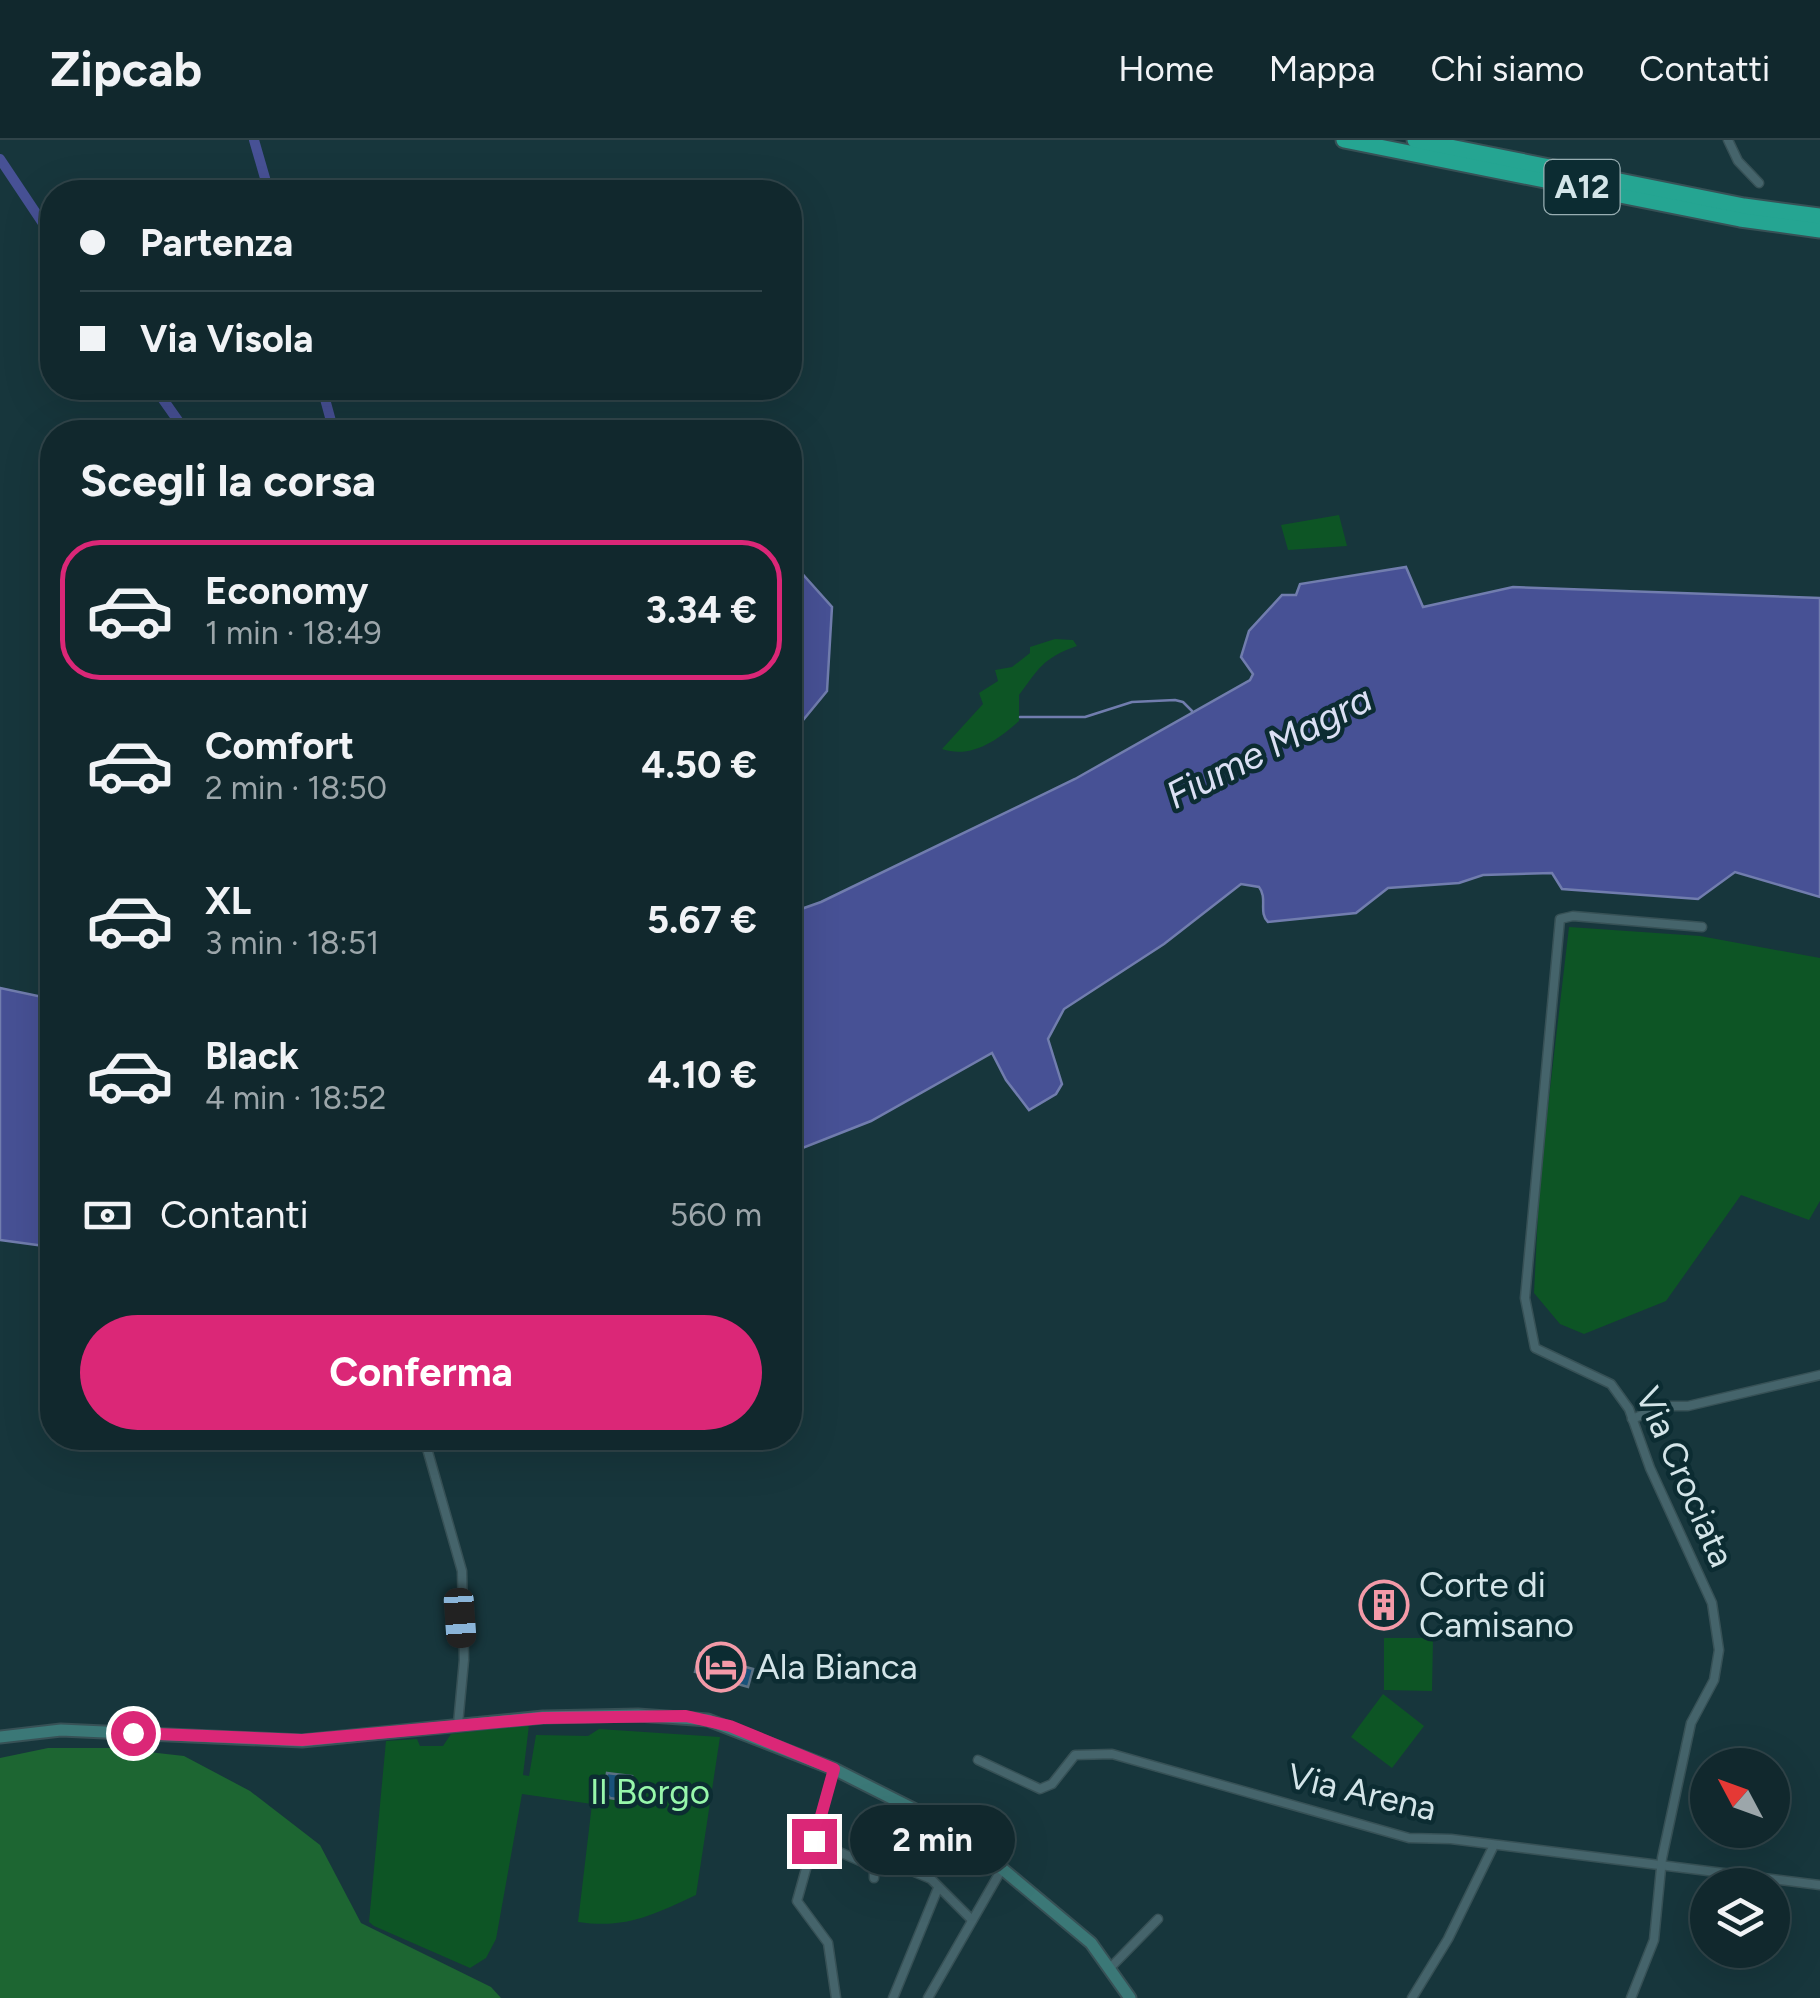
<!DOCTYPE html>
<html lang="it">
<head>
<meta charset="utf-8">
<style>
  body { margin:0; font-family:Figtree,sans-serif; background:#1a3035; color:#f1f3f6; height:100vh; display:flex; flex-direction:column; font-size:38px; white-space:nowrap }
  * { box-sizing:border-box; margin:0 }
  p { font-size:32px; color:#9ca6aa }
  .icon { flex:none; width:55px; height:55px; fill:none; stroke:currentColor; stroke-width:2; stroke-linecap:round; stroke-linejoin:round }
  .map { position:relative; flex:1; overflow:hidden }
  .panel { position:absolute; left:40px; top:280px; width:762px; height:1030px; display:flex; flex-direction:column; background:#11282d; border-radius:40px; box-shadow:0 10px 40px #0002,0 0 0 2px #304449 }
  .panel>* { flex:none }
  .guide { position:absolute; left:40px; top:40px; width:762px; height:220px; border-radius:40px; box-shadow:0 10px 40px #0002,0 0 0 2px #304449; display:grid; align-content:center; height:220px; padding:0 40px; background:#11282d }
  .needle { width:65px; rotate:311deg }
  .fabs { position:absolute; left:1690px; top:1608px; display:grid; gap:20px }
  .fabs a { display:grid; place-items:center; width:100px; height:100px; border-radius:50%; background:#11282d; box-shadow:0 10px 40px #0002,0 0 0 2px #304449; font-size:50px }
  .end { position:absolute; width:45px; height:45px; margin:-22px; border:12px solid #db2777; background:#fff; box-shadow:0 0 0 5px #fff }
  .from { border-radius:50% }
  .bubble { position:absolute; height:70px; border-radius:35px; background:#11282d; box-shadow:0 10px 40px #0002,0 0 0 2px #304449; font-size:32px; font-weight:700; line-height:70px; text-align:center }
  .car { position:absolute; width:30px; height:60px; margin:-30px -15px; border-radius:12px; box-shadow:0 0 8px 2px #0007; background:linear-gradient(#222 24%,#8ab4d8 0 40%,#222 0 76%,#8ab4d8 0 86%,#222 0) }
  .guide b { display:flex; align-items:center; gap:35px; height:95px; font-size:38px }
  .guide b+b { border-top:2px solid #304449 }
  .guide i { width:25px; height:25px; background:#f1f3f6 }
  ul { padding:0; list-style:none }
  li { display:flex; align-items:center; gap:30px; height:140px; margin:0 20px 15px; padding:0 20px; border:5px solid transparent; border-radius:40px }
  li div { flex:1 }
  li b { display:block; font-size:38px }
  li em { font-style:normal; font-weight:700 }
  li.active { border-color:#db2777 }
  li>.icon { width:90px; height:90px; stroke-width:1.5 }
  h2 { padding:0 40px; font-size:45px; line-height:120px }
  .pay { display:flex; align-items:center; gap:25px; height:110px; padding:0 40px; font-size:38px }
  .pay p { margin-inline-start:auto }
  .button { display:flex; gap:20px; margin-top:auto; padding:20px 40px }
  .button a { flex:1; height:115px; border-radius:60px; background:#db2777; color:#fff; font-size:40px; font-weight:700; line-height:115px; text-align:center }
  header { display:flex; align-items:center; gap:60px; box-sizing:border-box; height:140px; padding:0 50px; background:#11282d; border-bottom:2px solid #304449 }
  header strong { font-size:48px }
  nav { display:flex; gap:55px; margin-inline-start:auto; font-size:35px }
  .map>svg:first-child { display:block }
  .green { fill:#0d5525 }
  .forest { fill:#1d6632 }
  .water { fill:#475195; stroke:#717dae; stroke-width:2.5 }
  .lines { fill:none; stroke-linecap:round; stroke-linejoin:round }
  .stream { stroke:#717dae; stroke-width:2.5 }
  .canal { stroke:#475195; stroke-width:10 }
  .building { fill:#19527a; stroke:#5b7183; stroke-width:2.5 }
  .minor-casing { stroke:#375156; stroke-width:11 }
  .secondary-casing { stroke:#375156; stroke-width:15 }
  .motorway-casing { stroke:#375156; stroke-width:19 }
  .minor { stroke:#45646b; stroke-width:8 }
  .secondary { stroke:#3b7877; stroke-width:11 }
  .motorway { stroke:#25a592; stroke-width:15 }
  .route { stroke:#db2777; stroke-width:12 }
  .labels { text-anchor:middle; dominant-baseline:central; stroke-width:9; stroke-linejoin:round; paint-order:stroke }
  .shield { fill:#0c2c32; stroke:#98aeb2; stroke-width:2.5 }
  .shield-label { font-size:32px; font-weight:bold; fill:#d4e5e9 }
  .street-label { font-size:35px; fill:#d4e5e9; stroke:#0c2c32 }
  .poi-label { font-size:35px; fill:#d4e5e9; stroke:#0c2c32; text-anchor:start }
  .park-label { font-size:35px; fill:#97f7aa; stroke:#0c2c32 }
  .water-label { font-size:38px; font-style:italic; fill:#dbe0f4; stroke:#0c2c32 }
</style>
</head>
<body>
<header>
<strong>Zipcab</strong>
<nav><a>Home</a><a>Mappa</a><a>Chi siamo</a><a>Contatti</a></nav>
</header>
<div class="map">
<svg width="1820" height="1858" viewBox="0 0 1820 1858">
  <rect width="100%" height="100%" fill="#17363c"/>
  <g class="green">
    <polygon points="1339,375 1347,406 1288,410 1281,385"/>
    <path d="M 1055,499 L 1073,500 L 1077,506 C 1042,518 1038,530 1019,555 L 1019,581 C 998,600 971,619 942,609 L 983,564 L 979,553 L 998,541 L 995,530 L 1012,527 L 1030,513 L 1030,507 Z"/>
    <polygon points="1569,787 1700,796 1820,818 1820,1061 1809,1080 1741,1055 1666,1161 1584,1194 1560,1184 1534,1153 1540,1034"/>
    <polygon points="1384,1498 1433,1498 1432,1551 1384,1550"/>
    <polygon points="1383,1554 1424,1586 1392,1628 1351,1597"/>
    <path d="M 529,1585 L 523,1635 L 529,1636 L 536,1595 L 588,1596 L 599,1589 L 720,1597 L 696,1755 C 653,1775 626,1789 578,1782 L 592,1664 L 522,1654 L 496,1799 L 486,1818 L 470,1828 L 374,1786 L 369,1782 L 386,1601 L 417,1599 L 420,1606 L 443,1606 L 451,1594 Z"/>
  </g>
  <polygon class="forest" points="48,1608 113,1608 184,1616 250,1651 320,1705 361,1783 491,1847 501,1858 0,1858 0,1618"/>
  <g class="water">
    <polygon points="790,420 832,467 827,551 790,596"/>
    <path d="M 1406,427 L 1423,467 L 1513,447 L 1820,458 L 1820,757 L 1735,732 L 1698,759 L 1562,749 L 1552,733 L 1483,735 L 1459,743 L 1388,748 L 1356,773 L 1268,782 C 1258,773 1268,758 1259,747 L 1241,744 L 1164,804 L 1064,869 L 1048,899 L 1062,944 L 1056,954 L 1029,970 L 1006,940 L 992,913 L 871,981 L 790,1013 L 790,773 L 821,762 L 1075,639 L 1250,540 L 1253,534 L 1241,517 L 1249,491 L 1282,455 L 1296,455 L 1300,444 Z"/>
    <polygon points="0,848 52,859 52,1107 0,1100"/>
  </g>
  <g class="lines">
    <polyline class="stream" points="1020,577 1085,577 1132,562 1175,560 1183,562 1192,571"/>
    <g class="canal">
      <polyline points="254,0 269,52"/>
      <polyline points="0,19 52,97"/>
      <polyline points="155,248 186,292"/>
      <polyline points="322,248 334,292"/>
    </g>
  </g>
  <g class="building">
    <polygon points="721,1507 737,1513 727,1522 753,1529 748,1547 695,1532 700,1513 715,1518"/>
    <polygon points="607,1633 632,1636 629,1661 610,1658 600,1645 605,1645"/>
  </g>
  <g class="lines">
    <g class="minor-casing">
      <g id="minor">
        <polyline points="1728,0 1738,21 1759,43"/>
        <polyline points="1632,1279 1665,1266 1688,1266 1820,1235"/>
        <polyline points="424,1298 462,1431 464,1520 458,1584"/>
        <polyline points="978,1620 1040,1649 1052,1644 1075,1615 1112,1614 1409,1698 1451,1699 1820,1745"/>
        <polyline points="834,1629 797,1761 828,1803 836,1858"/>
        <polyline points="814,1701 874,1727 874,1738"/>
        <polyline points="888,1721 931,1739 972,1780"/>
        <polyline points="1111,1827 1158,1779"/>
        <polyline points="893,1858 938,1748"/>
        <polyline points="928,1858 1003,1727"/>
        <polyline points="1412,1858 1448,1799 1494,1705"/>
        <polyline points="1631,1858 1654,1800 1662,1718 1691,1583 1714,1540 1719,1510 1712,1463 1650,1328 1629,1269 1611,1244 1535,1208 1525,1158 1560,779 1573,776 1702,787"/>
      </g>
    </g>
    <g class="secondary-casing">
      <polyline id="secondary" points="0,1597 61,1590 302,1601 543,1577 638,1575 708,1580 834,1629 957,1691 1091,1803 1130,1858"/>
    </g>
    <g class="motorway-casing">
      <g id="motorway">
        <polyline points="1344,0 1740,79 1820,90"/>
        <polyline points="1415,0 1744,66 1820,76"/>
      </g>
    </g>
    <use href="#minor" class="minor"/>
    <use href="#secondary" class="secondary"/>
    <use href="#motorway" class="motorway"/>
  </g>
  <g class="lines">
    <polyline class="route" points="133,1593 302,1600 543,1578 686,1576 730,1586 834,1629 814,1701"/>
  </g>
  <defs>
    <g id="building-ring" transform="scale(2.5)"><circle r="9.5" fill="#0c2c32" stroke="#f39aa8" stroke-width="1.5"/><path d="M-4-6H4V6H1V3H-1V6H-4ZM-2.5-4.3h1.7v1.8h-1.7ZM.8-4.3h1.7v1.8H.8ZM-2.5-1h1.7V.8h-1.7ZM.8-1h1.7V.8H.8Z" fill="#f39aa8"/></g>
    <g id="hotel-ring" transform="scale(2.5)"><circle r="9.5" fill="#0c2c32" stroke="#f39aa8" stroke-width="1.5"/><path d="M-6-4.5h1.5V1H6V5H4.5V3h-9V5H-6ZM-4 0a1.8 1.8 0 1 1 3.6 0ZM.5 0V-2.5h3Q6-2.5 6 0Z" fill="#f39aa8"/></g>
  </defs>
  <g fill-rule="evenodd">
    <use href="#building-ring" x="1384" y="1465"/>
    <use href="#hotel-ring" x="721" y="1527"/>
  </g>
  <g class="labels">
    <rect class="shield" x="1544.5" y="20" width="75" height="54" rx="8"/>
    <g class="shield-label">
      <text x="1582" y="47">A12</text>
    </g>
    <g class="street-label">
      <text transform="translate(1685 1337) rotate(66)">Via Crociata</text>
      <text transform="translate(1362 1652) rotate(13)">Via Arena</text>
    </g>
    <g class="poi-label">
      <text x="1419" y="1445">Corte di<tspan x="1419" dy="40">Camisano</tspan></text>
      <text x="756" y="1527">Ala Bianca</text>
    </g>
    <g class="park-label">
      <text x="650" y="1652">Il Borgo</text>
    </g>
    <g class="water-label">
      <text transform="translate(1269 607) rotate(-27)">Fiume Magra</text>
    </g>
  </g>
</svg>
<div class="fabs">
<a><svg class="needle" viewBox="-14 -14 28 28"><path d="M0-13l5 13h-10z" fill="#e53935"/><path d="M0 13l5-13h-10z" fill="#9ca6aa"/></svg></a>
<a><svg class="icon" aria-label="layers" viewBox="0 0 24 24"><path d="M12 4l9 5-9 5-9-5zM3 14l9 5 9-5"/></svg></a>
</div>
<i class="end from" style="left:133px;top:1593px"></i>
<i class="end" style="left:814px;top:1701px"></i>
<div class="bubble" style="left:850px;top:1665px;width:165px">2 min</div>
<i class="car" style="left:460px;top:1478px;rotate:176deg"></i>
<div class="guide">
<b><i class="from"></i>Partenza</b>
<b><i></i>Via Visola</b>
</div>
<section class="panel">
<h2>Scegli la corsa</h2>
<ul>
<li class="active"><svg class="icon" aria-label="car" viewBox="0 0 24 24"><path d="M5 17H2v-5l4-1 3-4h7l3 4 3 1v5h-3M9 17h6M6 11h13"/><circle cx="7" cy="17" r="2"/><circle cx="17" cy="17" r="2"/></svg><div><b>Economy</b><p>1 min · 18:49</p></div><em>3.34 €</em></li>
<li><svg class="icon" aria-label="car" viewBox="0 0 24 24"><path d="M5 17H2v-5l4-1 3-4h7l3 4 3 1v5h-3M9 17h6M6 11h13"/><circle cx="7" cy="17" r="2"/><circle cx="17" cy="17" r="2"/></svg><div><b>Comfort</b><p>2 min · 18:50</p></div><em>4.50 €</em></li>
<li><svg class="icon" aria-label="car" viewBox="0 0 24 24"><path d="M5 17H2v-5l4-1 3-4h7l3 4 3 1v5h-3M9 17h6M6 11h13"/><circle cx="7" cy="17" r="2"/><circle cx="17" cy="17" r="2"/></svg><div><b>XL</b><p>3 min · 18:51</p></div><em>5.67 €</em></li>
<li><svg class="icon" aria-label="car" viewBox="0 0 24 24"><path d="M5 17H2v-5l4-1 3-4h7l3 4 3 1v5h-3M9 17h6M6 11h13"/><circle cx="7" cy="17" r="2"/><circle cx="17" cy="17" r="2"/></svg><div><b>Black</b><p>4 min · 18:52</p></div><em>4.10 €</em></li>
</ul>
<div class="pay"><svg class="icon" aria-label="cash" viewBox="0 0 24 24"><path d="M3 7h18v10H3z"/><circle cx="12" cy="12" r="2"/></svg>Contanti<p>560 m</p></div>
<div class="button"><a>Conferma</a></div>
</section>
</div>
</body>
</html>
